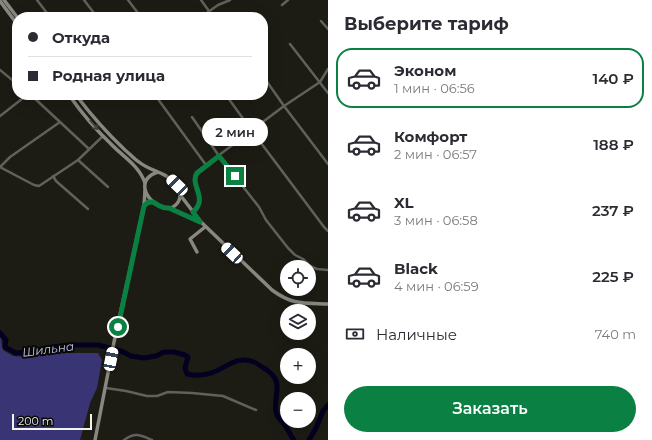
<!DOCTYPE html>
<html lang="ru">
<head>
<meta charset="utf-8">
<style>
  body { margin:0; font-family:Montserrat,sans-serif; background:#f7f7f7; color:#2b2b33; height:100vh; display:flex; flex-direction:column; font-size:15px; white-space:nowrap }
  * { box-sizing:border-box; margin:0 }
  p { font-size:13px; color:#7c7c81 }
  .icon { flex:none; width:22px; height:22px; fill:none; stroke:currentColor; stroke-width:2; stroke-linecap:round; stroke-linejoin:round }
  .map { position:relative; flex:1; overflow:hidden }
  .side { display:flex; flex-direction:column; background:#fff; width:324px }
  .side>* { flex:none }
  .hud { position:absolute; left:12px; top:12px; width:256px; height:88px; border-radius:16px; box-shadow:0 4px 16px #0002; display:grid; align-content:center; height:88px; padding:0 16px; background:#fff }
  .tools { position:absolute; left:280px; top:260px; display:grid; gap:8px }
  .tools a { display:grid; place-items:center; width:36px; height:36px; border-radius:50%; background:#fff; box-shadow:0 4px 16px #0002; font-size:20px }
  .scale { position:absolute; left:12px; bottom:10px; width:80px; box-sizing:border-box; padding-left:4px; border:2px solid #f3f3ee; border-top:0; font-size:11px; line-height:14px; white-space:nowrap; color:#f3f3ee; -webkit-text-stroke:3px #070704; paint-order:stroke }
  .end { position:absolute; width:18px; height:18px; margin:-9px; border:5px solid #0b8043; background:#fff; box-shadow:0 0 0 2px #fff }
  .from { border-radius:50% }
  .bubble { position:absolute; height:28px; border-radius:14px; background:#fff; box-shadow:0 4px 16px #0002; font-size:13px; font-weight:600; line-height:28px; text-align:center }
  .car { position:absolute; width:12px; height:24px; margin:-12px -6px; border-radius:5px; box-shadow:0 0 3px 1px #0007; background:linear-gradient(#fff 24%,#345 0 40%,#fff 0 76%,#345 0 86%,#fff 0) }
  .hud b { display:flex; align-items:center; gap:14px; height:38px; font-size:15px }
  .hud b+b { border-top:1px solid #e1e1e2 }
  .hud i { width:10px; height:10px; background:#2b2b33 }
  ul { padding:0; list-style:none }
  li { display:flex; align-items:center; gap:12px; height:60px; margin:0 8px 6px; padding:0 8px; border:2px solid transparent; border-radius:16px }
  li div { flex:1 }
  li b { display:block; font-size:15px }
  li em { font-style:normal; font-weight:600 }
  li.on { border-color:#0b8043 }
  li>.icon { width:36px; height:36px; stroke-width:1.5 }
  h2 { padding:0 16px; font-size:18px; line-height:48px }
  .pay { display:flex; align-items:center; gap:10px; height:44px; padding:0 16px; font-size:15px }
  .pay p { margin-inline-start:auto }
  .action { display:flex; gap:8px; margin-top:auto; padding:8px 16px }
  .action a { flex:1; height:46px; border-radius:24px; background:#0b8043; color:#fff; font-size:16px; font-weight:600; line-height:46px; text-align:center }
  main { display:flex; flex:1; min-height:0 }
  .map>svg:first-child { display:block }
  .green { fill:#393575 }
  .lines { fill:none; stroke-linecap:round; stroke-linejoin:round }
  .river { stroke:#04001f; stroke-width:5 }
  .street { stroke:#61615c; stroke-width:2.5 }
  .secondary { stroke:#888881; stroke-width:3.5 }
  .oneway { stroke:#41413c }
  .route { stroke:#0b8043; stroke-width:5 }
  .labels { text-anchor:middle; dominant-baseline:central; stroke-width:4; stroke-linejoin:round; paint-order:stroke }
  .water-label { font-size:12px; font-style:italic; fill:#c1c3f1; stroke:#070704 }
</style>
</head>
<body>
<main>
<div class="map">
<svg width="328" height="440" viewBox="0 0 328 440">
  <rect width="100%" height="100%" fill="#1c1c14"/>
  <polygon class="green" points="0,337 1,339 2,347 3,350 13,356 26,357 56,353 98,353 102,360 97,388 90,403 80,440 0,440"/>
  <g class="lines">
    <g class="river">
      <path d="M 0,333 L 6,340 L 5,347 L 16,353 L 33,352 L 46,348 L 68,345 L 98,345 L 121,351 L 131,356 L 144,358 L 156,356 L 164,352 L 174,352 L 185,355 L 188,357 L 185,368 L 187,374 C 196,376 203,376 211,373 C 227,368 236,355 254,362 C 259,364 263,368 267,370 C 285,383 273,395 276,412 C 277,418 281,420 284,424 C 288,429 290,435 294,440"/>
      <polyline points="309,440 316,428 323,411 328,405"/>
    </g>
    <g class="street">
      <polyline points="37,0 50,17"/>
      <polyline points="84,0 97,17"/>
      <polyline points="128,0 141,17"/>
      <polyline points="201,0 209,11"/>
      <polyline points="282,5 288,0"/>
      <polyline points="201,17 218,5 230,0"/>
      <polyline points="321,21 328,29"/>
      <polyline points="290,44 328,93"/>
      <polyline points="0,70 17,84"/>
      <polyline points="263,76 284,106 328,164"/>
      <polyline points="31,95 89,149"/>
      <polyline points="155,95 206,165"/>
      <polyline points="226,95 252,131 324,227 328,231"/>
      <polyline points="79,98 84,95"/>
      <polyline points="0,116 27,95"/>
      <polyline points="192,117 219,156 259,207 266,220 288,248 295,255 303,259 310,266 317,269 328,270"/>
      <polyline points="60,122 10,157 0,167 34,185 39,186 78,160 103,136"/>
      <polyline points="78,160 108,187"/>
      <polyline points="53,176 56,181 88,209"/>
      <path d="M 193,212 C 200,206 201,197 197,189 C 196,185 194,180 195,176 C 196,172 203,168 206,165 L 284,106 L 320,82 L 328,69"/>
      <polyline points="106,388 126,391 147,396 157,396 168,392 192,393 223,396 256,410"/>
      <path d="M 124,440 C 135,432 140,435 152,440"/>
    </g>
    <g class="secondary">
      <polyline points="4,0 17,17"/>
      <polyline points="0,1 17,24"/>
      <path d="M 69,95 C 81,112 95,129 110,143 C 122,156 139,165 145,183"/>
      <path d="M 76,95 C 91,115 107,133 125,150 C 130,154 134,159 139,162 C 151,172 168,172 177,186 C 182,193 181,202 173,207 C 158,214 134,188 150,176 C 152,174 156,173 158,172"/>
      <path d="M 181,196 L 201,222 L 272,290 C 292,305 304,303 328,304"/>
      <polyline points="144,206 148,203 153,202"/>
      <polyline points="169,208 200,222"/>
      <polyline points="197,252 190,239 205,227"/>
      <polyline points="95,440 114,342 144,206 145,190"/>
    </g>
  </g>
  <defs><path id="oneway-shaft" d="M-6 0H5M1.5-3L5.5 0L1.5 3" fill="none" stroke-width="1.6" stroke-linecap="round" stroke-linejoin="round"/></defs>
  <use class="oneway" href="#oneway-shaft" transform="translate(94 125) rotate(50)"/>
  <g class="lines">
    <path class="route" d="M 118,327 L 144,206 L 148,202 L 153,202 C 158,205 163,209 169,208 L 200,222 L 193,212 C 209,198 189,185 197,173 L 219,156 L 235,176"/>
  </g>
  <g class="labels">
    <g class="water-label">
      <text transform="translate(48 349) rotate(-7)">Шильна</text>
    </g>
  </g>
</svg>
<div class="tools">
<a><svg class="icon" aria-label="locate" viewBox="0 0 24 24"><circle cx="12" cy="12" r="6"/><path d="M12 2v4M12 18v4M2 12h4M18 12h4"/></svg></a>
<a><svg class="icon" aria-label="layers" viewBox="0 0 24 24"><path d="M12 4l9 5-9 5-9-5zM3 14l9 5 9-5"/></svg></a>
<a>+</a>
<a>−</a>
</div>
<div class="scale">200 m</div>
<i class="end from" style="left:118px;top:327px"></i>
<i class="end" style="left:235px;top:176px"></i>
<div class="bubble" style="left:202px;top:118px;width:66px">2 мин</div>
<i class="car" style="left:177px;top:185px;rotate:314deg"></i>
<i class="car" style="left:232px;top:253px;rotate:313deg"></i>
<i class="car" style="left:111px;top:359px;rotate:11deg"></i>
<div class="hud">
<b><i class="from"></i>Откуда</b>
<b><i></i>Родная улица</b>
</div>
</div>
<section class="side">
<h2>Выберите тариф</h2>
<ul>
<li class="on"><svg class="icon" aria-label="car" viewBox="0 0 24 24"><path d="M5 17H2v-5l4-1 3-4h7l3 4 3 1v5h-3M9 17h6M6 11h13"/><circle cx="7" cy="17" r="2"/><circle cx="17" cy="17" r="2"/></svg><div><b>Эконом</b><p>1 мин · 06:56</p></div><em>140 ₽</em></li>
<li><svg class="icon" aria-label="car" viewBox="0 0 24 24"><path d="M5 17H2v-5l4-1 3-4h7l3 4 3 1v5h-3M9 17h6M6 11h13"/><circle cx="7" cy="17" r="2"/><circle cx="17" cy="17" r="2"/></svg><div><b>Комфорт</b><p>2 мин · 06:57</p></div><em>188 ₽</em></li>
<li><svg class="icon" aria-label="car" viewBox="0 0 24 24"><path d="M5 17H2v-5l4-1 3-4h7l3 4 3 1v5h-3M9 17h6M6 11h13"/><circle cx="7" cy="17" r="2"/><circle cx="17" cy="17" r="2"/></svg><div><b>XL</b><p>3 мин · 06:58</p></div><em>237 ₽</em></li>
<li><svg class="icon" aria-label="car" viewBox="0 0 24 24"><path d="M5 17H2v-5l4-1 3-4h7l3 4 3 1v5h-3M9 17h6M6 11h13"/><circle cx="7" cy="17" r="2"/><circle cx="17" cy="17" r="2"/></svg><div><b>Black</b><p>4 мин · 06:59</p></div><em>225 ₽</em></li>
</ul>
<div class="pay"><svg class="icon" aria-label="cash" viewBox="0 0 24 24"><path d="M3 7h18v10H3z"/><circle cx="12" cy="12" r="2"/></svg>Наличные<p>740 m</p></div>
<div class="action"><a>Заказать</a></div>
</section>
</main>
</body>
</html>
